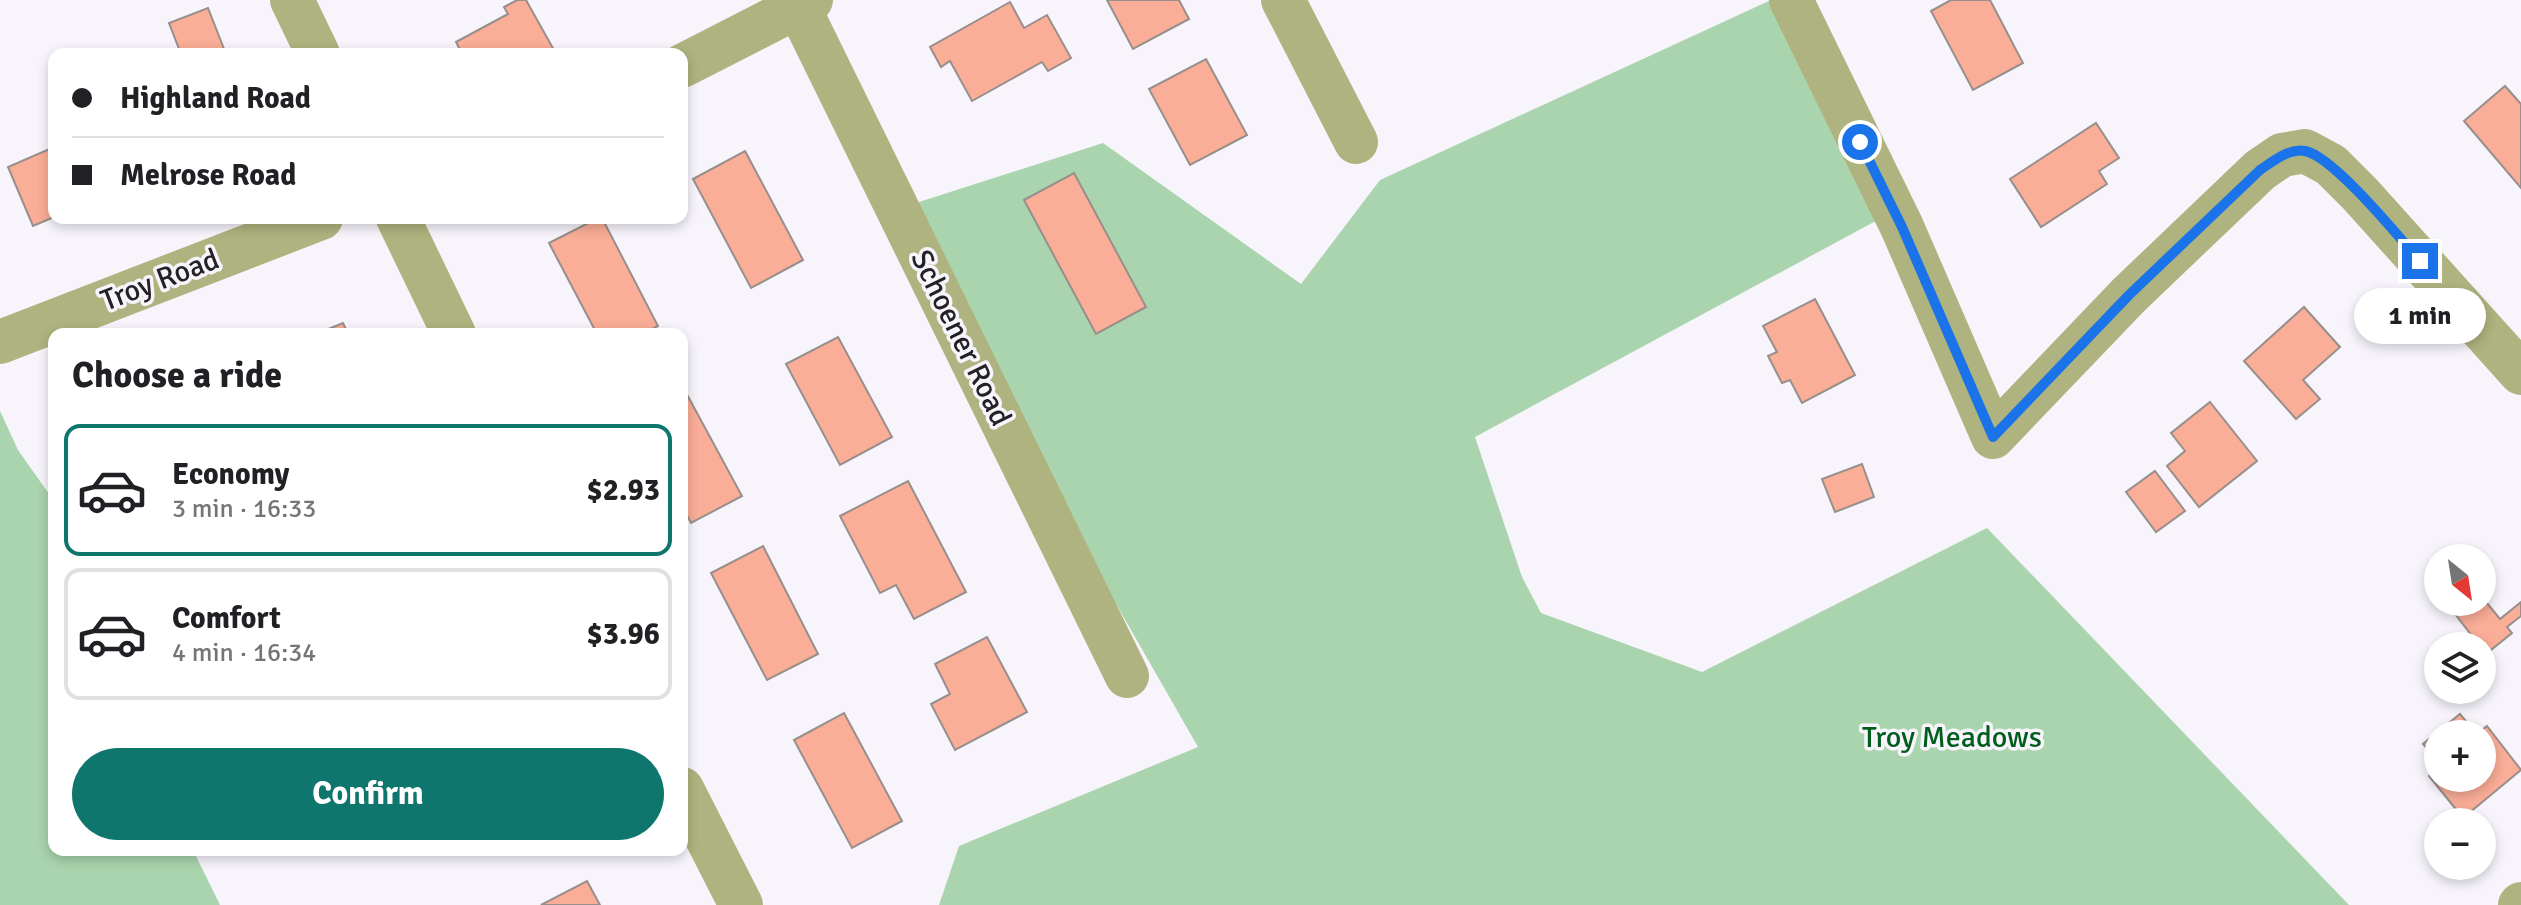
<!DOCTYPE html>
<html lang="en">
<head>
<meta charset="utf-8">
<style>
  body { margin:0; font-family:Signika,sans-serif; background:#f2f2f2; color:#202124; height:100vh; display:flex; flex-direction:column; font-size:30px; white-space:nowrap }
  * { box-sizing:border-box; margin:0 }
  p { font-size:26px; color:#757577 }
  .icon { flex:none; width:44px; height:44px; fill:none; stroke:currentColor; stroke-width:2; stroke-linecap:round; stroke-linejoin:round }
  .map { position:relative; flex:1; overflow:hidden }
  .panel { position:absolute; left:48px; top:328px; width:640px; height:528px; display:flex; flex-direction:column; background:#fff; border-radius:16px; box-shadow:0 4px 12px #0003 }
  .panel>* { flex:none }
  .hud { position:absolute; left:48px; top:48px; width:640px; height:176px; border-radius:16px; box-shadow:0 4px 12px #0003; display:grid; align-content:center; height:176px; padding:0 24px; background:#fff }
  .needle { width:52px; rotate:150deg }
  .buttons { position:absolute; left:2424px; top:544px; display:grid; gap:16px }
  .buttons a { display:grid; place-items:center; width:72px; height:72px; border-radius:50%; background:#fff; box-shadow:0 4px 12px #0003; font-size:40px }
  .end { position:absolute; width:36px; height:36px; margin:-18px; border:10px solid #1a73e8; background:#fff; box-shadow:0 0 0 4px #fff }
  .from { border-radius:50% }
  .bubble { position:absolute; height:56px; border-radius:28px; background:#fff; box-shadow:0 4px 12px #0003; font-size:26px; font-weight:700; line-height:56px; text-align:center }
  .hud b { display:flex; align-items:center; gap:28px; height:76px; font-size:30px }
  .hud b+b { border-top:2px solid #e0e0e0 }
  .hud i { width:20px; height:20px; background:#202124 }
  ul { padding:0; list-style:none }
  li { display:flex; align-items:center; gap:24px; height:132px; margin:0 16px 12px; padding:0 8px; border:4px solid #e0e0e0; border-radius:16px }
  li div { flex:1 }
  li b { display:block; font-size:30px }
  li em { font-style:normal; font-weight:700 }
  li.on { border-color:#0f766e }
  li>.icon { width:72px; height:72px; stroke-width:1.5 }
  h2 { padding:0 24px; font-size:36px; line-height:96px }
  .button { display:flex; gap:16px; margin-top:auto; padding:16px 24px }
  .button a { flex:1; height:92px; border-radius:48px; background:#0f766e; color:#fff; font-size:32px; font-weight:700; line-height:92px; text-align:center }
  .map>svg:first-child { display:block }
  .green { fill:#aad4ad }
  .building { fill:#faad97; stroke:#988f8c; stroke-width:2 }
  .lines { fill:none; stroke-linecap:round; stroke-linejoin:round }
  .minor { stroke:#afb37f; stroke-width:44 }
  .route { stroke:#1a73e8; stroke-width:10 }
  .labels { text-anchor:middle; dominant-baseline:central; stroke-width:7; stroke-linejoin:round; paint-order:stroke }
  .street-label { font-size:30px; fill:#222124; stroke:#f7f4fc }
  .park-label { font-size:30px; fill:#005e1d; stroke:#f7f4fc }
</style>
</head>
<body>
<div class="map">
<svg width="2521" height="905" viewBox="0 0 2521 905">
  <rect width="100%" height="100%" fill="#f7f4fc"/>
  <g class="green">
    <polygon points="1771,0 1885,216 1475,437 1522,577 1541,613 1702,672 1987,528 2349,905 939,905 959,846 1198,747 891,211 1103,143 1301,284 1380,180"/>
    <polygon points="0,411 18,450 54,501 54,850 193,850 220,905 0,905"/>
  </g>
  <g class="building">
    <polygon points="517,0 526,0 554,50 547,54 462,54 456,42 508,14 504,7"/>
    <polygon points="1107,0 1179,0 1189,19 1133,49"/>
    <polygon points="1951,0 1990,0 2023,63 1973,90 1931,11"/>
    <polygon points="1010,2 1024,28 1047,15 1071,58 1048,71 1042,62 972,101 950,61 941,67 930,47"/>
    <polygon points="208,8 226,54 181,54 169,23"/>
    <polygon points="1206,59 1247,135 1190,165 1149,89"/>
    <polygon points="2505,86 2521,104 2521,188 2464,121"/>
    <polygon points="2096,123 2119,158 2099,171 2107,184 2041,227 2010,179"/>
    <polygon points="54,147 54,217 33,226 8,167"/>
    <polygon points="745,151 803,260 751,288 693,179"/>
    <polygon points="1074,173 1146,307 1096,334 1024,200"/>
    <polygon points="598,218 602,218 658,326 643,334 597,334 549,243"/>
    <polygon points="1815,299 1855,375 1802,403 1790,380 1782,383 1768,356 1777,352 1763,326"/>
    <polygon points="2304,307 2340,347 2303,380 2320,399 2296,419 2244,361"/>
    <polygon points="343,323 348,334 316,334"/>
    <polygon points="838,337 892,437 840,465 786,364"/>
    <polygon points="684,389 742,496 691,523 682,506 682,390"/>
    <polygon points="2210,402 2257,461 2199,507 2167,466 2185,451 2171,433"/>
    <polygon points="1862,464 1874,497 1835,512 1822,479"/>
    <polygon points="2155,471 2185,511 2156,532 2126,492"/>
    <polygon points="908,481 966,592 914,619 896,585 880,593 840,516"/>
    <polygon points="763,546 818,654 767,680 711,573"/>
    <polygon points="2482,597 2500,619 2521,602 2521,616 2507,627 2512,633 2486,654 2455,614 2470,602 2482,602"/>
    <polygon points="987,637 1027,712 955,750 931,704 950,694 935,664"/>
    <polygon points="844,713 902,821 852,848 794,740"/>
    <polygon points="2460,714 2477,734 2438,734 2438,762 2423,744"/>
    <polygon points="2487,726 2521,770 2463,818 2429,776 2438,768 2438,778 2482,778 2482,734 2477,734"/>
    <polygon points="587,881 600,905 541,905"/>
  </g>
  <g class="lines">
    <g class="minor">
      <polyline points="292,0 318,54"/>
      <polyline points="795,0 1127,676"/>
      <polyline points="1283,0 1356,142"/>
      <polyline points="1791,0 1902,227 1993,437 2129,295 2260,170 2282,155 2305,151 2331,165 2360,194 2521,373"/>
      <polyline points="682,66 811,0"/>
      <polyline points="398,218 454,334"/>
      <polyline points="0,342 321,218"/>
      <polyline points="682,789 741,905"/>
      <polyline points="2520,905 2521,904"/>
    </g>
  </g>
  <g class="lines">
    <path class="route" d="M 1860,142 L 1902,227 L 1993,437 L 2129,295 L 2260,170 C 2272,162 2289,148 2305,151 C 2333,156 2399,237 2420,261"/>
  </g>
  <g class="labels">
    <g class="street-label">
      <text transform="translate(160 280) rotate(-21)">Troy Road</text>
      <text transform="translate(961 338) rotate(64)">Schoener Road</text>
    </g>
    <g class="park-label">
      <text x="1952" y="737">Troy Meadows</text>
    </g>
  </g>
</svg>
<div class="buttons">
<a><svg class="needle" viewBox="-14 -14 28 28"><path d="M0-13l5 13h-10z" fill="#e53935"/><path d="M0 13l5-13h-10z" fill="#757577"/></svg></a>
<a><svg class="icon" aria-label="layers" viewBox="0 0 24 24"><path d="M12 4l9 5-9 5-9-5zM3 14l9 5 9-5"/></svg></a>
<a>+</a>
<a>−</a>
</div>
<i class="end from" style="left:1860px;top:142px"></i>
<i class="end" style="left:2420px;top:261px"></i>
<div class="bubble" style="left:2354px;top:288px;width:132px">1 min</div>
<div class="hud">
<b><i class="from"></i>Highland Road</b>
<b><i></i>Melrose Road</b>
</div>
<section class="panel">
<h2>Choose a ride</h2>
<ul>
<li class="on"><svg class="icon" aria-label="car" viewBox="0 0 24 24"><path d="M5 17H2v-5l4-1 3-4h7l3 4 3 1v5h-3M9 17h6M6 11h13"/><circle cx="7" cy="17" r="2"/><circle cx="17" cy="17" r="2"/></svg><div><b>Economy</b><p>3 min · 16:33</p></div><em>$2.93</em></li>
<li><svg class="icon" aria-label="car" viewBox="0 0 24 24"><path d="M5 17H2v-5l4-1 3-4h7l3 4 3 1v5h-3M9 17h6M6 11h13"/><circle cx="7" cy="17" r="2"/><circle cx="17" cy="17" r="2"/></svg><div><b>Comfort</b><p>4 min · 16:34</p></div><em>$3.96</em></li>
</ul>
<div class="button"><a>Confirm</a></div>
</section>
</div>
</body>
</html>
